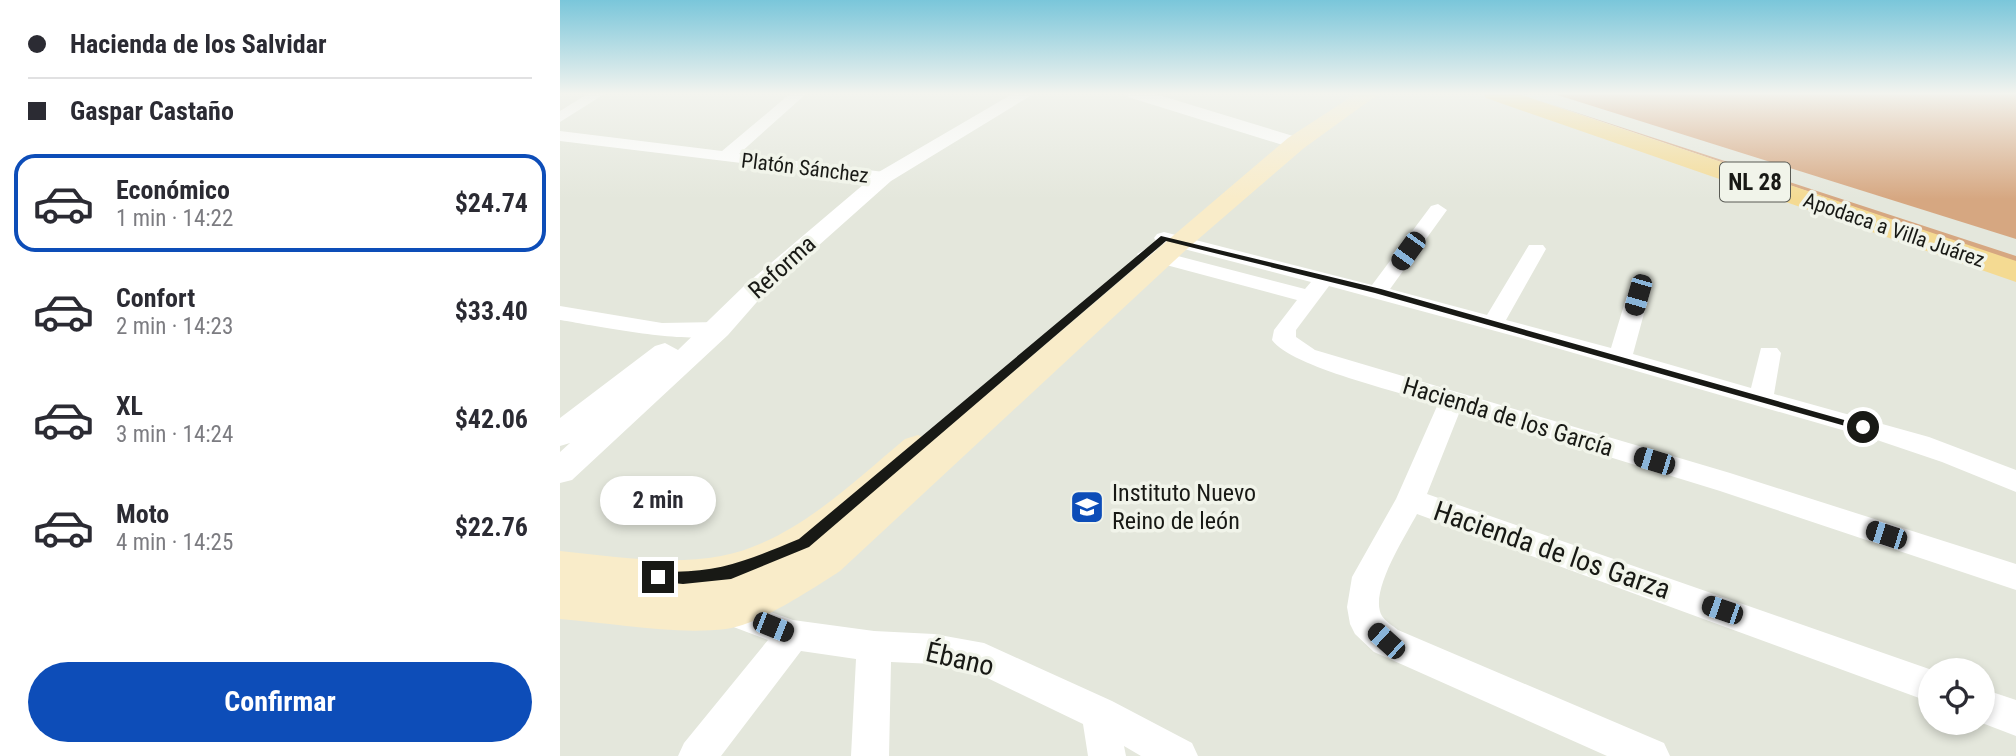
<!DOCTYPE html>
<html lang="es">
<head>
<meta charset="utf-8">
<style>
  body { margin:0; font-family:"Roboto Condensed",sans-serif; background:#f2f2f3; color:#2b2b33; height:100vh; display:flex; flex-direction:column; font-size:26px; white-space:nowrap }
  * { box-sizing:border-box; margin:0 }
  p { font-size:23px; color:#7c7c81 }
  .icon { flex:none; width:38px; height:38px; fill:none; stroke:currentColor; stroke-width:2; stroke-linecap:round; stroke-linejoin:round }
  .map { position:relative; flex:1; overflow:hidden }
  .side { display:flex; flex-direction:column; background:#fff; width:560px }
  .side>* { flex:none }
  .guide { display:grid; align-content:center; height:154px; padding:0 28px; background:#fff }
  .controls { position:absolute; left:1358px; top:658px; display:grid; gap:14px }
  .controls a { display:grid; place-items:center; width:77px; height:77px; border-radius:50%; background:#fff; box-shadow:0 4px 10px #0003; font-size:35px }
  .end { position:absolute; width:32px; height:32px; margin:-16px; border:9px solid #181915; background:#fff; box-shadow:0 0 0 4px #fff }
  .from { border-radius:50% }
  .bubble { position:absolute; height:49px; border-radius:24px; background:#fff; box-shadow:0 4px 10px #0003; font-size:23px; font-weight:700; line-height:49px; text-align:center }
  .car { position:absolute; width:21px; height:42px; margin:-21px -10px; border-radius:9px; box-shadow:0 0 5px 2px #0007; background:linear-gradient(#222 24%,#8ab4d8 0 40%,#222 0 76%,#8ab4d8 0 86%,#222 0) }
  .guide b { display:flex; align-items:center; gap:24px; height:66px; font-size:26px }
  .guide b+b { border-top:2px solid #e1e1e2 }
  .guide i { width:18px; height:18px; background:#2b2b33 }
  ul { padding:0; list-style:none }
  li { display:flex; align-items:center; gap:21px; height:98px; margin:0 14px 10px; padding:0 14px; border:4px solid transparent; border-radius:21px }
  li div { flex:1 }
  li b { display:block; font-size:26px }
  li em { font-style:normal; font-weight:700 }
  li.active { border-color:#0d4db8 }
  li>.icon { width:63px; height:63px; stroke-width:1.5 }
  .primary-button { display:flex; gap:14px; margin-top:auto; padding:14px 28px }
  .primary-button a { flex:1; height:80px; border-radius:42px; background:#0d4db8; color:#fff; font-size:28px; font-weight:700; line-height:80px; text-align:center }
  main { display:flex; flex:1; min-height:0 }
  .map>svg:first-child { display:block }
  .green { fill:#d6a781 }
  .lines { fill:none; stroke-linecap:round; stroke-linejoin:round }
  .minor { fill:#fff; fill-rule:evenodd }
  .tertiary { fill:#fff; fill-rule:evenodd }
  .secondary { fill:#f9ecc9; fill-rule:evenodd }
  .primary { fill:#f4da92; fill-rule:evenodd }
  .route { fill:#181915 }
  .labels { text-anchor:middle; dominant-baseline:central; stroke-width:7; stroke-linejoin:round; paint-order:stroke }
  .far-street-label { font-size:21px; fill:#181915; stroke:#f1f4ea }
  .shield { fill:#f1f4ea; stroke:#595b55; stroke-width:2 }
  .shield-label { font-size:23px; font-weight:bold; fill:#181915 }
  .street-label { font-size:24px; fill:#181915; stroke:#f1f4ea }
  .poi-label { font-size:24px; fill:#181915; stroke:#f1f4ea; text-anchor:start }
  .near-street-label { font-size:28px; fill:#181915; stroke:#f1f4ea }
</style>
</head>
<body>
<main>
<section class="side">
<div class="guide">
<b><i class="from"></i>Hacienda de los Salvidar</b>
<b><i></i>Gaspar Castaño</b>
</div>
<ul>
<li class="active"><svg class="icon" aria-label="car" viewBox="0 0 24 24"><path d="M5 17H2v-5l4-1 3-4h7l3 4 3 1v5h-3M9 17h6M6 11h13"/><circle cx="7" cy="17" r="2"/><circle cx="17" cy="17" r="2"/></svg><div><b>Económico</b><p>1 min · 14:22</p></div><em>$24.74</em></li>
<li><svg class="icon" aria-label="car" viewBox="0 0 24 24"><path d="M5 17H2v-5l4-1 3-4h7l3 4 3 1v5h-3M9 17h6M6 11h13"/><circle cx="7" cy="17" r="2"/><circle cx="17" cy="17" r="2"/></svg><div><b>Confort</b><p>2 min · 14:23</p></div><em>$33.40</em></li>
<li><svg class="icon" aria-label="car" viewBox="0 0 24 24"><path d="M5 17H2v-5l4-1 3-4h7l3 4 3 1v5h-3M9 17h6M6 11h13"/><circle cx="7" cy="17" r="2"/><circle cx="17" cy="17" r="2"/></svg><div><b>XL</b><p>3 min · 14:24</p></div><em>$42.06</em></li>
<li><svg class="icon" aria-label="car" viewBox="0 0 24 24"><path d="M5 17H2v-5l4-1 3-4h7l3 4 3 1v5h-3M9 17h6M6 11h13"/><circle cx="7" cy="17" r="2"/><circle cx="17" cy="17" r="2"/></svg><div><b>Moto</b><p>4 min · 14:25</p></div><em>$22.76</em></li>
</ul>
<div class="primary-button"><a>Confirmar</a></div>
</section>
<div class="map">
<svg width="1456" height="756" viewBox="0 0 1456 756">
  <rect width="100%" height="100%" fill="#e4e7dc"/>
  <g class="green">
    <polygon points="991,93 1456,93 1456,239"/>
    <polygon points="984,102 1456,256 1456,262"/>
  </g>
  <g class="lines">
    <g class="minor">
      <polygon points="29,93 46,93 0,122 0,111"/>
      <polygon points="231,93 247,93 179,154 324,172 330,173 333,177 330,181 0,141 0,131 162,151"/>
      <path d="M 878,204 L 887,210 L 830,289 L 927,315 L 969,245 L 983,245 L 986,249 L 946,320 L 1051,348 L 1067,295 L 1070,290 L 1086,290 L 1089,295 L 1073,354 L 1191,388 L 1201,348 L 1217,348 L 1221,353 L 1214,394 L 1369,437 L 1456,470 L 1456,492 L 1382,462 L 1317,440 L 965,339 L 769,286 L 736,330 L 736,337 L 755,350 L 1170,473 L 1456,564 L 1456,590 L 1160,491 L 900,411 L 867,494 L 1372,670 L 1370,702 L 857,514 C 846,535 808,593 822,616 C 825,621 833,626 838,630 L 1104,743 L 1110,756 L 1047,756 L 814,652 L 795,634 L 790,624 L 787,607 L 792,577 L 836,499 L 878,404 C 843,393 731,367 712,340 L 714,330 L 737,300 L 580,258 L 577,254 L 587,248 L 745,289 L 751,282 L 597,242 L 594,238 L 597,234 L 604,232 L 812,285 L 871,206 Z"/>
      <path d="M 0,306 L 102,323 L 158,322 L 169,329 C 155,351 27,324 0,320 Z"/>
      <polygon points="167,596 233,620 314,631 374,634 424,643 552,701 632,743 638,756 581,756 564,746 566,756 528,756 523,724 419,674 374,664 331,662 329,756 291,756 296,659 241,651 161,756 118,756 124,743 208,640 155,620 151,610 155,600"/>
      <polygon points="1423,689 1456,700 1456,736 1422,723"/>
    </g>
    <g class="tertiary">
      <polygon points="454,93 475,93 331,181 203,295 168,335 12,480 0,483 0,452 10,443 0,446 0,418 95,346 105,343 118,350 185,285 317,173"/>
      <polygon points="565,93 592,93 743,139 746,143 736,149 729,147 568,97"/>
    </g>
    <path class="secondary" d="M 797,93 L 820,93 L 744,148 L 628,248 L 280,571 C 252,589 198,625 166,629 C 114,635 52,623 0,619 L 0,551 C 53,556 108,566 161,556 C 233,542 291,484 345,439 L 358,435 L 372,441 L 728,138 Z"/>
    <polygon class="primary" points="923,93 956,93 1456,261 1456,282 926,98"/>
  </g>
  <linearGradient id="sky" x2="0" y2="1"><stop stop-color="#7ac6da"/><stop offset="0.47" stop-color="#f3f4ef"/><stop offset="1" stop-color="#f3f4ef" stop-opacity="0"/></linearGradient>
  <rect width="1456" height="199" fill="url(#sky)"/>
  <path class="route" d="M 601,236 L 821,289 L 1309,427 L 1303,431 L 815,293 L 606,241 L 249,547 L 171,579 L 123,584 L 93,581 L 91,577 L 98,571 C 155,575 188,560 239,539 Z"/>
  <defs>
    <g id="school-square" transform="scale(1.75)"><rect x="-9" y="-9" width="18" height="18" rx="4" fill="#0d4db8" stroke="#f1f4ea"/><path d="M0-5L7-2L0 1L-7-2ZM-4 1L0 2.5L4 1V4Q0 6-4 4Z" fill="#fff"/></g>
  </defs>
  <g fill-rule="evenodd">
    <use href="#school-square" x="527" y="507"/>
  </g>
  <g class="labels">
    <g class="far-street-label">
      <text transform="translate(245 168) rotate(7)">Platón Sánchez</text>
      <text transform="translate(1334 230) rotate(19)">Apodaca a Villa Juárez</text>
    </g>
    <rect class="shield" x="1160" y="162.5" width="70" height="39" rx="5"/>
    <g class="shield-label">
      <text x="1195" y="182">NL 28</text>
    </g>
    <g class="street-label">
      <text transform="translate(222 267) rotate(-42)">Reforma</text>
      <text transform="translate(948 417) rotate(17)">Hacienda de los García</text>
    </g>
    <g class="poi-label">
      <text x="552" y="493">Instituto Nuevo<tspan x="552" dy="28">Reino de león</tspan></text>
    </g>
    <g class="near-street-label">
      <text transform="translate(992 550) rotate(19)">Hacienda de los Garza</text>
      <text transform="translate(400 659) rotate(13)">Ébano</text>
    </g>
  </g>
</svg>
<div class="controls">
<a><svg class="icon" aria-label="locate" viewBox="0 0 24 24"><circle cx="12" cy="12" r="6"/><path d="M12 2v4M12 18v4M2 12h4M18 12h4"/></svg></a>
</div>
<i class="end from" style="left:1303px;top:427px"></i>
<i class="end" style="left:98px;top:577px"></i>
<div class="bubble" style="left:40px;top:476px;width:116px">2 min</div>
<i class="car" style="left:848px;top:251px;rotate:216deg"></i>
<i class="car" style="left:1078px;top:295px;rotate:196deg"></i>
<i class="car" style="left:1094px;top:461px;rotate:287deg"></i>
<i class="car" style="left:1326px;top:535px;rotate:288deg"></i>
<i class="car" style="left:1162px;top:610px;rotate:289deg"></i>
<i class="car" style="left:213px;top:627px;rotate:112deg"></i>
<i class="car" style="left:826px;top:641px;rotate:312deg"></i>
</div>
</main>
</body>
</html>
